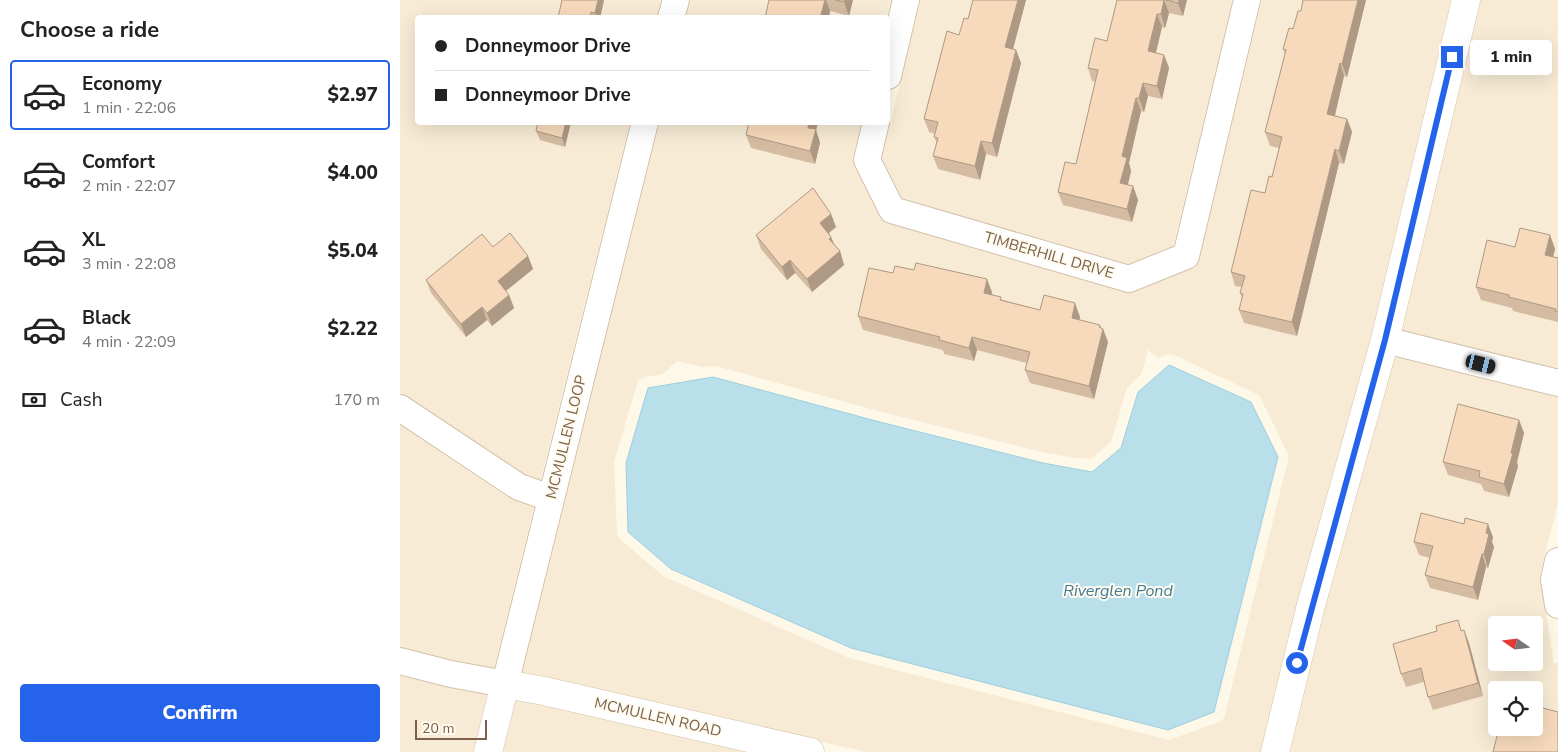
<!DOCTYPE html>
<html lang="en">
<head>
<meta charset="utf-8">
<style>
  body { margin:0; font-family:"Nunito Sans",sans-serif; background:#f6f6f6; color:#222; height:100vh; display:flex; flex-direction:column; font-size:19px; white-space:nowrap }
  * { box-sizing:border-box; margin:0 }
  p { font-size:16px; color:#767676 }
  .icon { flex:none; width:28px; height:28px; fill:none; stroke:currentColor; stroke-width:2; stroke-linecap:round; stroke-linejoin:round }
  .map { position:relative; flex:1; overflow:hidden }
  .panel { display:flex; flex-direction:column; background:#fff; width:400px }
  .panel>* { flex:none }
  .guide { position:absolute; left:15px; top:15px; width:475px; height:110px; border-radius:5px; box-shadow:0 5px 20px #0002; display:grid; align-content:center; height:110px; padding:0 20px; background:#fff }
  .needle { width:32px; rotate:284deg }
  .controls { position:absolute; left:1088px; top:616px; display:grid; gap:10px }
  .controls a { display:grid; place-items:center; width:55px; height:55px; border-radius:5px; background:#fff; box-shadow:0 5px 20px #0002; font-size:25px }
  .scale { position:absolute; left:15px; bottom:12px; width:72px; box-sizing:border-box; padding-left:5px; border:2px solid #7c6048; border-top:0; font-size:14px; line-height:18px; white-space:nowrap; color:#7c6048; -webkit-text-stroke:4px #fffbf0; paint-order:stroke }
  .end { position:absolute; width:22px; height:22px; margin:-11px; border:6px solid #2563eb; background:#fff; box-shadow:0 0 0 2px #fff }
  .from { border-radius:50% }
  .bubble { position:absolute; height:35px; border-radius:5px; background:#fff; box-shadow:0 5px 20px #0002; font-size:16px; font-weight:800; line-height:35px; text-align:center }
  .car { position:absolute; width:15px; height:30px; margin:-15px -8px; border-radius:6px; box-shadow:0 0 4px 1px #0007; background:linear-gradient(#222 24%,#8ab4d8 0 40%,#222 0 76%,#8ab4d8 0 86%,#222 0) }
  .guide b { display:flex; align-items:center; gap:18px; height:48px; font-size:19px }
  .guide b+b { border-top:1px solid #e0e0e0 }
  .guide i { width:12px; height:12px; background:#222 }
  ul { padding:0; list-style:none }
  li { display:flex; align-items:center; gap:15px; height:70px; margin:0 10px 8px; padding:0 10px; border:2px solid transparent; border-radius:5px }
  li div { flex:1 }
  li b { display:block; font-size:19px }
  li em { font-style:normal; font-weight:800 }
  li.on { border-color:#2563eb }
  li>.icon { width:45px; height:45px; stroke-width:1.5 }
  h2 { padding:0 20px; font-size:22px; line-height:60px }
  .pay { display:flex; align-items:center; gap:12px; height:55px; padding:0 20px; font-size:19px }
  .pay p { margin-inline-start:auto }
  .cta { display:flex; gap:10px; margin-top:auto; padding:10px 20px }
  .cta a { flex:1; height:58px; border-radius:5px; background:#2563eb; color:#fff; font-size:20px; font-weight:800; line-height:58px; text-align:center }
  main { display:flex; flex:1; min-height:0 }
  .map>svg:first-child { display:block }
  .residential { fill:#f7ebd5; fill-rule:evenodd }
  .water { fill:#b9dfeb; stroke:#9ecede }
  .lines { fill:none; stroke-linecap:round; stroke-linejoin:round }
  .street-casing { stroke:#d3c1ab; stroke-width:28 }
  .secondary-casing { stroke:#d6c2a9; stroke-width:29 }
  .street { stroke:#fff; stroke-width:26 }
  .secondary { stroke:#fff; stroke-width:28 }
  .wall { fill:#d4bba2 }
  .shaded-wall { fill:#ad9984 }
  .building { fill:#f7dabc; stroke:#ad9984 }
  .route { stroke:#2563eb; stroke-width:6 }
  .labels { text-anchor:middle; dominant-baseline:central; stroke-width:4; stroke-linejoin:round; paint-order:stroke }
  .street-label { font-size:15px; fill:#7c6048; stroke:#fffbf0 }
  .water-label { font-size:16px; font-style:italic; fill:#3f7b92; stroke:#fffbf0 }
</style>
</head>
<body>
<main>
<section class="panel">
<h2>Choose a ride</h2>
<ul>
<li class="on"><svg class="icon" aria-label="car" viewBox="0 0 24 24"><path d="M5 17H2v-5l4-1 3-4h7l3 4 3 1v5h-3M9 17h6M6 11h13"/><circle cx="7" cy="17" r="2"/><circle cx="17" cy="17" r="2"/></svg><div><b>Economy</b><p>1 min · 22:06</p></div><em>$2.97</em></li>
<li><svg class="icon" aria-label="car" viewBox="0 0 24 24"><path d="M5 17H2v-5l4-1 3-4h7l3 4 3 1v5h-3M9 17h6M6 11h13"/><circle cx="7" cy="17" r="2"/><circle cx="17" cy="17" r="2"/></svg><div><b>Comfort</b><p>2 min · 22:07</p></div><em>$4.00</em></li>
<li><svg class="icon" aria-label="car" viewBox="0 0 24 24"><path d="M5 17H2v-5l4-1 3-4h7l3 4 3 1v5h-3M9 17h6M6 11h13"/><circle cx="7" cy="17" r="2"/><circle cx="17" cy="17" r="2"/></svg><div><b>XL</b><p>3 min · 22:08</p></div><em>$5.04</em></li>
<li><svg class="icon" aria-label="car" viewBox="0 0 24 24"><path d="M5 17H2v-5l4-1 3-4h7l3 4 3 1v5h-3M9 17h6M6 11h13"/><circle cx="7" cy="17" r="2"/><circle cx="17" cy="17" r="2"/></svg><div><b>Black</b><p>4 min · 22:09</p></div><em>$2.22</em></li>
</ul>
<div class="pay"><svg class="icon" aria-label="cash" viewBox="0 0 24 24"><path d="M3 7h18v10H3z"/><circle cx="12" cy="12" r="2"/></svg>Cash<p>170 m</p></div>
<div class="cta"><a>Confirm</a></div>
</section>
<div class="map">
<svg width="1158" height="752" viewBox="0 0 1158 752">
  <rect width="100%" height="100%" fill="#fef8e8"/>
  <g class="residential">
    <polygon points="0,0 261,0 257,17 18,18 18,122 230,123 140,482 125,476 0,393"/>
    <polygon points="290,0 492,0 487,17 286,18"/>
    <polygon points="521,0 833,0 773,247 727,265 502,200 481,159"/>
    <path d="M 862,0 L 1051,0 L 971,336 L 900,594 L 861,752 L 466,752 L 122,674 L 259,123 L 462,123 L 453,156 L 454,164 L 479,214 L 488,222 L 725,290 L 792,267 L 799,259 ZM 748,350 L 759,358 L 767,354 L 774,355 L 859,395 L 889,456 L 824,718 L 819,722 L 769,740 L 449,658 L 263,576 L 220,539 L 217,535 L 214,462 L 238,381 L 245,377 L 263,374 L 277,361 L 303,367 L 316,366 L 478,411 L 646,453 L 676,458 L 691,459 L 711,442 L 727,388 L 742,373 Z"/>
    <polygon points="1080,0 1158,0 1158,370 1001,331"/>
    <path d="M 995,355 L 1158,396 L 1158,503 L 1140,575 L 1154,663 L 1158,663 L 1158,752 L 890,752 L 924,613 ZM 1096,625 L 1134,625 L 1134,662 L 1096,662 ZM 1096,690 L 1134,690 L 1134,728 L 1096,728 Z"/>
    <polygon points="0,423 134,506 94,669 53,661 0,648"/>
    <polygon points="0,674 88,693 74,752 0,752"/>
    <polygon points="116,698 355,752 103,752"/>
  </g>
  <polygon class="water" points="769,365 851,402 878,457 814,712 768,730 451,648 271,569 228,532 226,463 248,388 313,377 476,421 643,463 692,472 721,448 738,392"/>
  <g class="lines">
    <g class="street-casing">
      <g id="street">
        <polyline points="271,18 276,0"/>
        <polyline points="488,76 506,0"/>
        <polyline points="476,122 467,160 492,210 729,279 786,256 847,0"/>
        <polyline points="985,340 1158,383"/>
        <polyline points="0,408 119,487 150,498"/>
        <polyline points="1158,561 1154,579 1158,605"/>
        <polyline points="0,661 51,674 105,684 245,122"/>
      </g>
    </g>
    <g class="secondary-casing">
      <g id="secondary">
        <polyline points="88,752 105,684 144,691 410,752"/>
        <polyline points="875,752 910,609 985,340 1066,0"/>
      </g>
    </g>
    <use href="#street" class="street"/>
    <use href="#secondary" class="secondary"/>
  </g>
  <g class="wall">
    <polygon points="204,0 200,18 158,18"/>
    <polygon points="369,0 453,0 449,16 430,11 429,18 365,18"/>
    <polygon points="573,0 626,0 613,49 616,50 621,63 597,157 586,154 580,180 538,169 533,156 537,143 534,137 535,134 529,132 524,119 559,35 568,19"/>
    <polygon points="717,0 787,0 783,16 769,13 765,28 762,27 756,53 764,55 769,68 762,99 748,96 744,112 741,111 729,163 731,171 728,185 733,186 738,200 732,222 663,205 658,192 676,164 696,82 692,81 688,68 707,41"/>
    <polygon points="966,0 947,77 944,76 935,116 947,119 952,132 944,164 939,163 897,336 844,323 839,310 842,298 840,293 842,287 835,286 831,272 872,177 879,148 870,146 865,132 885,54 883,49 901,11"/>
    <polygon points="171,122 165,147 140,140 136,131"/>
    <polygon points="349,122 418,122 416,130 420,143 415,164 351,148 346,135"/>
    <polygon points="431,214 436,227 429,233 435,245 440,251 444,265 412,292 395,273 387,280 361,249 356,235"/>
    <polygon points="1150,235 1155,249 1153,257 1158,258 1158,322 1113,311 1112,308 1081,300 1076,287 1115,247"/>
    <polygon points="93,247 128,256 133,269 106,291 109,295 114,308 92,326 87,320 66,337 31,293 26,280"/>
    <polygon points="592,292 592,294 603,300 640,310 680,317 679,320 703,329 708,342 694,399 630,383 625,370 627,363 577,350 574,361 544,354 543,350 463,330 458,316"/>
    <polygon points="1119,420 1124,433 1117,462 1118,466 1109,497 1084,491 1081,484 1048,475 1043,462"/>
    <polygon points="1093,537 1092,542 1094,547 1088,568 1086,567 1078,600 1030,588 1025,575 1030,558 1019,555 1014,542"/>
    <polygon points="1064,630 1069,643 1083,696 1033,710 1028,697 1024,682 1006,687 1001,674 1062,631"/>
  </g>
  <g class="shaded-wall">
    <polygon points="198,0 204,0 200,18 197,18 195,13"/>
    <polygon points="425,0 426,0 430,11 429,18 420,18"/>
    <polygon points="445,0 453,0 449,16 444,2"/>
    <polygon points="618,0 626,0 610,60 605,47"/>
    <polygon points="764,0 769,13 765,28 761,14"/>
    <polygon points="779,0 787,0 783,16 778,3"/>
    <polygon points="958,0 966,0 947,77 942,64"/>
    <polygon points="757,14 762,27 753,64 748,51"/>
    <polygon points="616,50 621,63 597,157 592,143"/>
    <polygon points="764,55 769,68 762,99 757,86"/>
    <polygon points="940,63 944,76 932,127 927,114"/>
    <polygon points="743,83 748,96 744,112 739,98"/>
    <polygon points="736,98 741,111 729,163 731,171 725,196 720,183 722,156"/>
    <polygon points="947,119 952,132 944,164 939,151"/>
    <polygon points="166,122 171,122 165,147 162,138"/>
    <polygon points="409,122 418,122 416,130 420,143 415,164 410,151 408,128"/>
    <polygon points="581,141 586,154 580,180 575,166"/>
    <polygon points="935,149 939,163 897,336 892,322"/>
    <polygon points="733,186 738,200 732,222 727,209"/>
    <polygon points="431,214 436,227 425,236 420,223"/>
    <polygon points="1150,235 1155,249 1150,268 1145,255"/>
    <polygon points="431,237 436,250 429,239"/>
    <polygon points="440,251 444,265 412,292 407,279"/>
    <polygon points="128,256 133,269 102,294 98,281"/>
    <polygon points="390,260 395,273 387,280 382,267"/>
    <polygon points="587,279 592,292 589,306 584,293"/>
    <polygon points="109,295 114,308 92,326 87,313"/>
    <polygon points="675,303 680,317 677,331 672,318"/>
    <polygon points="82,307 87,320 66,337 61,324"/>
    <polygon points="700,325 702,332 703,329 708,342 694,399 689,386"/>
    <polygon points="572,337 577,350 574,361 569,348"/>
    <polygon points="1119,420 1124,433 1117,462 1118,466 1109,497 1104,484"/>
    <polygon points="1088,524 1093,537 1092,542 1094,547 1088,568 1084,554 1086,533"/>
    <polygon points="1082,554 1086,567 1078,600 1073,587"/>
    <polygon points="1064,630 1069,643 1083,696 1078,683"/>
  </g>
  <g class="building">
    <polygon points="162,0 198,0 195,13 191,12 189,18 158,18"/>
    <polygon points="369,0 425,0 420,18 415,16 415,18 365,18"/>
    <polygon points="435,0 445,0 444,2"/>
    <polygon points="573,0 618,0 605,47 616,50 592,143 581,141 575,166 533,156 538,138 534,137 538,122 524,119 547,31 559,35 564,18 568,19"/>
    <polygon points="717,0 764,0 761,14 757,14 748,51 764,55 757,86 743,83 739,98 736,98 722,156 727,158 720,183 733,186 727,209 658,192 665,162 676,164 698,70 688,68 695,38 707,41"/>
    <polygon points="766,0 779,0 778,3"/>
    <polygon points="903,0 958,0 942,64 940,63 927,114 947,119 939,151 935,149 892,322 839,310 843,294 840,293 845,276 831,272 851,190 865,193 869,176 872,177 882,137 865,132 886,50 883,49 889,28 893,29 898,11 901,11"/>
    <polygon points="138,122 166,122 162,138 136,131"/>
    <polygon points="349,122 409,122 408,128 416,129 410,151 346,135"/>
    <polygon points="413,188 431,214 420,223 431,237 429,239 440,251 407,279 390,260 382,267 356,235"/>
    <polygon points="1120,228 1150,235 1145,255 1158,258 1158,312 1155,311 1156,309 1109,297 1109,295 1076,287 1087,240 1115,247"/>
    <polygon points="110,233 128,256 98,281 109,295 87,313 82,307 61,324 26,280 82,234 93,247"/>
    <polygon points="516,263 587,279 584,293 601,297 600,300 640,310 644,295 675,303 672,318 700,325 699,327 703,329 689,386 625,370 630,352 572,337 569,348 539,340 540,337 458,316 469,268 493,273 495,266 514,270"/>
    <polygon points="1058,404 1119,420 1111,453 1113,453 1104,484 1079,477 1080,471 1043,462"/>
    <polygon points="1021,513 1064,524 1065,518 1088,524 1086,533 1089,534 1084,554 1082,554 1073,587 1025,575 1033,546 1014,542"/>
    <polygon points="1058,620 1061,631 1064,630 1078,683 1028,697 1021,668 1001,674 993,644 1037,631 1036,626"/>
    <polygon points="1139,707 1158,712 1158,752 1093,752 1099,728 1134,728 1134,718 1137,719"/>
  </g>
  <g class="lines">
    <polyline class="route" points="897,663 985,340 1052,57"/>
  </g>
  <g class="labels">
    <g class="street-label">
      <text transform="translate(649 255) rotate(16)">TIMBERHILL DRIVE</text>
      <text transform="translate(166 437) rotate(-76)">MCMULLEN LOOP</text>
      <text transform="translate(258 717) rotate(13)">MCMULLEN ROAD</text>
    </g>
    <g class="water-label">
      <text x="718" y="591">Riverglen Pond</text>
    </g>
  </g>
</svg>
<div class="controls">
<a><svg class="needle" viewBox="-14 -14 28 28"><path d="M0-13l5 13h-10z" fill="#e53935"/><path d="M0 13l5-13h-10z" fill="#767676"/></svg></a>
<a><svg class="icon" aria-label="locate" viewBox="0 0 24 24"><circle cx="12" cy="12" r="6"/><path d="M12 2v4M12 18v4M2 12h4M18 12h4"/></svg></a>
</div>
<div class="scale">20 m</div>
<i class="end from" style="left:897px;top:663px"></i>
<i class="end" style="left:1052px;top:57px"></i>
<div class="bubble" style="left:1070px;top:40px;width:82px">1 min</div>
<i class="car" style="left:1081px;top:364px;rotate:104deg"></i>
<div class="guide">
<b><i class="from"></i>Donneymoor Drive</b>
<b><i></i>Donneymoor Drive</b>
</div>
</div>
</main>
</body>
</html>
